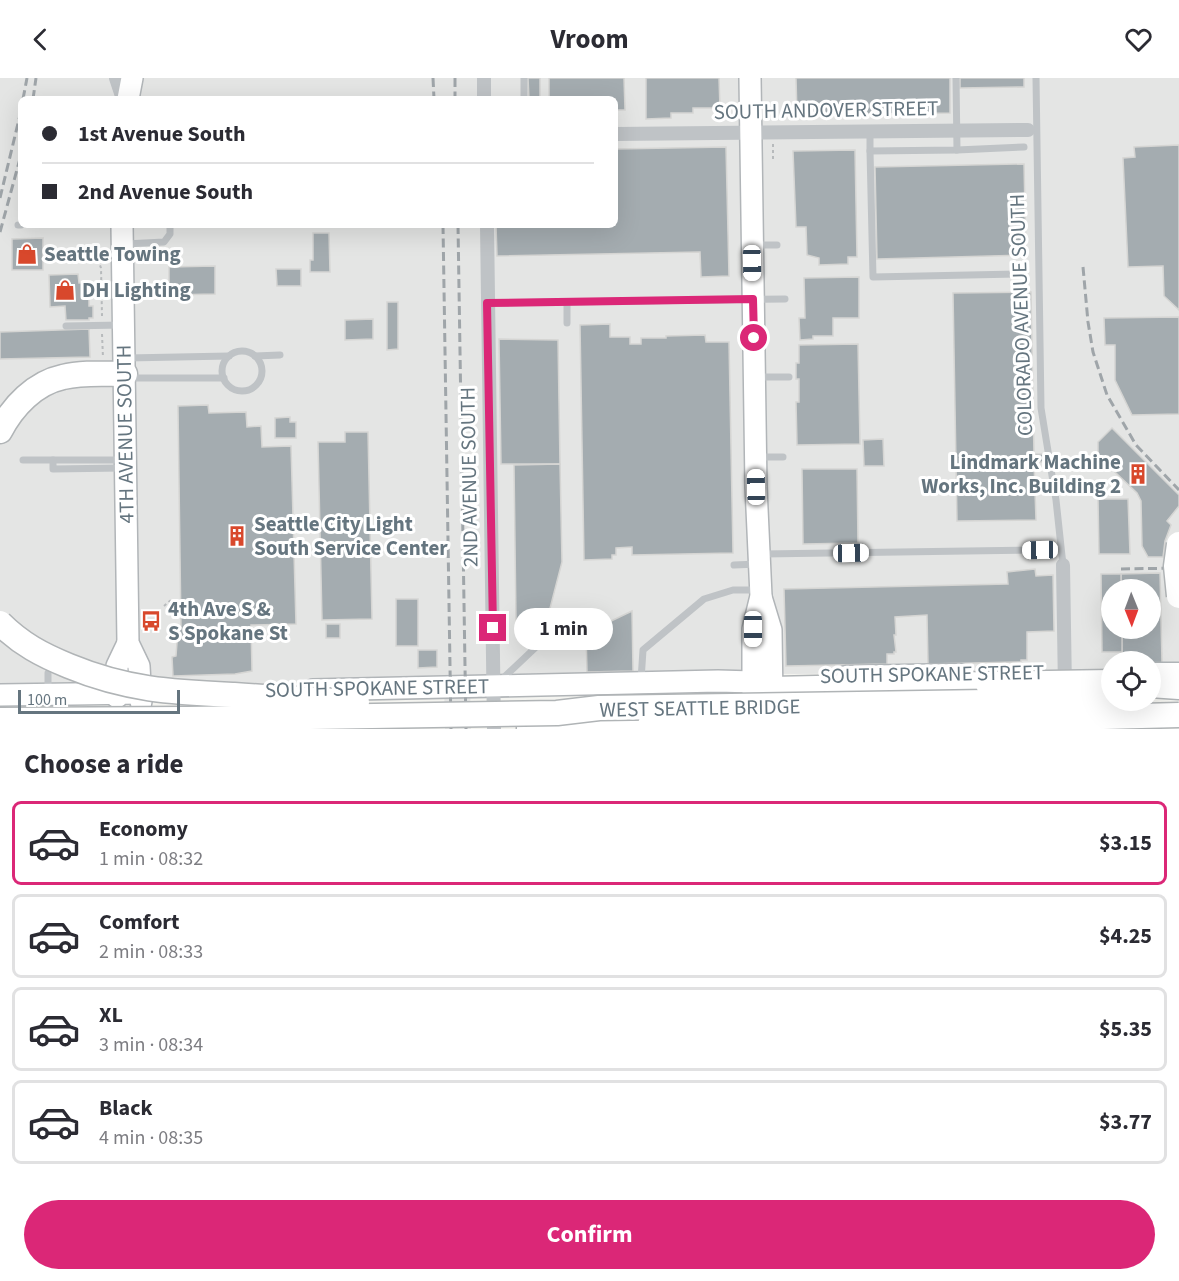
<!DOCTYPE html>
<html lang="en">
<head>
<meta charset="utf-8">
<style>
  body { margin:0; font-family:"Source Sans 3",sans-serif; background:#f7f7f7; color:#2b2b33; height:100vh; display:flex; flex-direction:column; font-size:22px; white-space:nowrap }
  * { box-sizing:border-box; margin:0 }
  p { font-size:20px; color:#7c7c81 }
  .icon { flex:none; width:33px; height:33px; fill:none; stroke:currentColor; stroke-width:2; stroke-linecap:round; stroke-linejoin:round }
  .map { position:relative; height:651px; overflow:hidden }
  .side { display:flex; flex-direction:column; background:#fff; flex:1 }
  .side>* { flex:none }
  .guide { position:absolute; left:18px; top:18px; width:600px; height:132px; border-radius:9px; box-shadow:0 6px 24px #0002; display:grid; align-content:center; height:132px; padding:0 24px; background:#fff }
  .needle { width:39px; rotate:179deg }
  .buttons { position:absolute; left:1101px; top:501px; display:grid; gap:12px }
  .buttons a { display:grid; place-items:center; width:60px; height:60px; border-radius:50%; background:#fff; box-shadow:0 6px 24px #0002; font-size:30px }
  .scale { position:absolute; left:18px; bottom:15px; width:162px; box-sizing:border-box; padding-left:6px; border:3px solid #65757f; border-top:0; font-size:16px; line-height:21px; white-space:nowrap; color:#65757f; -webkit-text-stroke:4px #fff; paint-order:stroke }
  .end { position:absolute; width:27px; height:27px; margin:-14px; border:8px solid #db2777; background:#fff; box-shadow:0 0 0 3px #fff }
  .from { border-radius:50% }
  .bubble { position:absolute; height:42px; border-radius:21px; background:#fff; box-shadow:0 6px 24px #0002; font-size:20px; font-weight:700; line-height:42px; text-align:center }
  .car { position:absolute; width:18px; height:36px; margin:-18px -9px; border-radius:8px; box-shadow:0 0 4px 2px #0007; background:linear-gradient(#fff 24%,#345 0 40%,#fff 0 76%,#345 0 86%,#fff 0) }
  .guide b { display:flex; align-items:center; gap:21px; height:57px; font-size:22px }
  .guide b+b { border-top:2px solid #e1e1e2 }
  .guide i { width:15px; height:15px; background:#2b2b33 }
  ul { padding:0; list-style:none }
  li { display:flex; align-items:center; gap:18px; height:84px; margin:0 12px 9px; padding:0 12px; border:3px solid #e1e1e2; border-radius:9px }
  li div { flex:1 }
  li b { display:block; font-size:22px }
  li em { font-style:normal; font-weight:700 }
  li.selected { border-color:#db2777 }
  li>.icon { width:54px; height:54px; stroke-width:1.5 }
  h2 { padding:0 24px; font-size:27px; line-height:72px }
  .button { display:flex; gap:12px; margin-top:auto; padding:12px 24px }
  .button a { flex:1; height:69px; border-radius:36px; background:#db2777; color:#fff; font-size:24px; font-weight:700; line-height:69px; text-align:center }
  header { display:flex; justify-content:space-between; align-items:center; height:78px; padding:0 24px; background:#fff; font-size:27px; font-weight:700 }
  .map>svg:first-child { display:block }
  .built { fill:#e4e5e4; fill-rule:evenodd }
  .building { fill:#a4acb0; stroke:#d5d5d3; stroke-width:1.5 }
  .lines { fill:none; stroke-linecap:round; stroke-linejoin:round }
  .secondary-casing { stroke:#b0b5b8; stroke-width:21 }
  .primary-casing { stroke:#b1b5b8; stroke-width:24 }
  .motorway-casing { stroke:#b0b4b6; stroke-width:27 }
  .path { stroke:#b7babc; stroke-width:2; stroke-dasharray:3 3; stroke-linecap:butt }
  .service { stroke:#bfc3c6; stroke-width:7 }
  .minor { stroke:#bfc3c6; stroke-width:14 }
  .tertiary { stroke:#bfc3c6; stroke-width:16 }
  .secondary { stroke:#fff; stroke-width:18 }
  .primary { stroke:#fff; stroke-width:21 }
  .motorway { stroke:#fff; stroke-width:24 }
  .rail { stroke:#9fa5a9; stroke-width:3; stroke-dasharray:9 4.5; stroke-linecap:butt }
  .motorway-bridge-casing { stroke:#b0b4b6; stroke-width:27; stroke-linecap:butt }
  .motorway-bridge { stroke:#fff; stroke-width:24 }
  .route { stroke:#db2777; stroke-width:8 }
  .labels { text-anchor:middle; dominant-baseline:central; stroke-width:6; stroke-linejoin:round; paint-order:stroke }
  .street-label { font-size:21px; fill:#65757f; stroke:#fff }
  .poi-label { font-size:21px; font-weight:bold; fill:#65757f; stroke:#fff; text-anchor:start }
</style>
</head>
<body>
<header><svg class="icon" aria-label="back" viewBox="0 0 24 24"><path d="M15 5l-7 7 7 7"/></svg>Vroom<svg class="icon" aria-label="heart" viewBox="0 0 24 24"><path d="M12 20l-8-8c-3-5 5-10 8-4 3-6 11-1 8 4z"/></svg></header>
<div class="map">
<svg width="1179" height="651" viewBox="0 0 1179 651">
  <rect width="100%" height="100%" fill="#f4f4f0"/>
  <path class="built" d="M 0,0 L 1179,0 L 1179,595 L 1151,595 L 1150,584 L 1112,584 L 1111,595 L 742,596 L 470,602 L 471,651 L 445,651 L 444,602 L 0,612 ZM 21,21 L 615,21 L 615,147 L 21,147 ZM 1112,512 L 1150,512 L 1150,550 L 1112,550 Z"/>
  <g class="building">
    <polygon points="528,0 540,0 540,21 529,21"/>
    <polygon points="549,0 624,0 625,32 615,32 615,21 549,21"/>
    <polygon points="646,0 719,0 720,30 693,30 693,35 671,35 671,40 646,41"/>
    <polygon points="796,0 950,0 950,35 797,37"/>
    <polygon points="960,0 1024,0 1024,9 960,10"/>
    <polygon points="1179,67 1179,232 1164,218 1163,188 1128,189 1123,80 1135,79 1134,69"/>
    <polygon points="726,69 729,198 701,199 700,174 497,178 496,147 615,147 615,71"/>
    <polygon points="855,72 857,179 848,179 848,186 819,187 819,180 807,177 806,149 796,149 793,73"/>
    <polygon points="1024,86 1026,177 877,181 875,89"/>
    <polygon points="313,155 329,155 330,194 310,194 310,182 313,182"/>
    <polygon points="43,160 43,192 12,192 12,161"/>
    <polygon points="215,188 215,216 169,217 169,189"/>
    <polygon points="276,191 301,191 301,208 277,208"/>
    <polygon points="78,196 79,205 89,204 89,228 93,228 93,240 89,240 89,242 66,242 65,228 50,229 49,197"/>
    <polygon points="859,199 859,240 833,240 833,258 813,258 813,261 800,262 799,240 805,240 804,200"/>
    <polygon points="1031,214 1034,376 1043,376 1043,384 1034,384 1036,442 957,443 953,215"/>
    <polygon points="387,224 398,224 398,271 387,272"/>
    <polygon points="1179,239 1179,336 1132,337 1115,302 1115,267 1105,267 1104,240"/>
    <polygon points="373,241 373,261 345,262 345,242"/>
    <polygon points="610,246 610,259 630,259 630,266 641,266 641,260 666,260 666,258 705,257 706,264 729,264 733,475 632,477 632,469 616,470 616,477 612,477 612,481 584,482 580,247"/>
    <polygon points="89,251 90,279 0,281 0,254"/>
    <polygon points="499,261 558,262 560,386 501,386"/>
    <polygon points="858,266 860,366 797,367 796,324 799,324 799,301 796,301 796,285 799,285 799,267"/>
    <polygon points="208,327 209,335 246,334 247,349 261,348 262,369 291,368 296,546 251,547 252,593 235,596 173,598 172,579 176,578 178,551 181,551 178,328"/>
    <polygon points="290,339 290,344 296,344 296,360 275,360 275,340"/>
    <polygon points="1112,350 1179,417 1179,428 1167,443 1171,447 1165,463 1163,479 1148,479 1142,468 1141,423 1137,415 1098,378 1098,364"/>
    <polygon points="345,354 368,354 372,541 322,542 318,364 345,364"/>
    <polygon points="883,361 884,388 864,388 863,362"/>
    <polygon points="560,386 562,484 547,542 516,543 514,387"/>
    <polygon points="802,391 857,391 858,465 803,466"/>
    <polygon points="1098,421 1128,421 1130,476 1099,476"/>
    <polygon points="1035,491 1036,498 1053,497 1054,553 1027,554 1027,582 1021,582 1021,584 928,586 927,537 895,539 896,557 894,557 896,574 894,574 894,576 887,576 887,586 786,588 784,511 1008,506 1007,494"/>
    <polygon points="1160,495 1162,585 1122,584 1122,550 1150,550 1150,512 1121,512 1121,496"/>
    <polygon points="1101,496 1121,496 1121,512 1112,512 1112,550 1122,550 1122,574 1102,574"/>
    <rect x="396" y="521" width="22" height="47"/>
    <polygon points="632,533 633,593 587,594 586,555"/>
    <rect x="326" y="546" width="14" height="14"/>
    <polygon points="418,572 437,572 437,589 418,590"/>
  </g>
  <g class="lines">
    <g class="secondary-casing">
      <g id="secondary">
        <polyline points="1150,594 1179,594"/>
        <polyline points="846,597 960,595"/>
      </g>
    </g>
    <g class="primary-casing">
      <g id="primary">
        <polyline points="750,0 756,409 761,518 753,551 753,616"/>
        <polyline points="128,21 132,0"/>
        <polyline points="122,147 128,565 139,588 141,624"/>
        <polyline points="761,519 771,552 772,624"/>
        <polyline points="313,612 718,603 753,604 773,611"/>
        <polyline points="0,617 143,615"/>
        <polyline points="117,619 117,588 128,565"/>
      </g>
    </g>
    <g class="motorway-casing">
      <g id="motorway">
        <path d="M 0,353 C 13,328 35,305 63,299 C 83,294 105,296 125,296"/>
        <polyline points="1150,607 1179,609"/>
        <polyline points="773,611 988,606"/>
        <polyline points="529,650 650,647 661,651"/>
      </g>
    </g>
    <g class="path">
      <polyline points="773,66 773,81"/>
      <polyline points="96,176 101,190 102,238"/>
      <polyline points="102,256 103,280"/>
      <polyline points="164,528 171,522"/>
    </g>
    <g class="service">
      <polyline points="524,0 524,21"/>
      <polyline points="1036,0 1041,330 1056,422 1063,487"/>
      <polyline points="870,53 870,73 957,72 956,0"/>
      <polyline points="957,72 1024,69"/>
      <polyline points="870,73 873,199 1017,196"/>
      <polyline points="18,147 21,147"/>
      <polyline points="125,166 164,164 170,156 170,147"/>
      <polyline points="755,167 777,167"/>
      <polyline points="567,224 567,245"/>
      <polyline points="488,225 785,221"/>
      <polyline points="66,248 122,247"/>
      <circle cx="242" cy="293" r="20"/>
      <polyline points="255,278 280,277"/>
      <polyline points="127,280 229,278"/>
      <polyline points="757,299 789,299"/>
      <polyline points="127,300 224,300"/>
      <polyline points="758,379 783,379"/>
      <polyline points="23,382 123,382"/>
      <polyline points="53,382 53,391 122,390"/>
      <polyline points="763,476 1040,472"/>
      <polyline points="734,487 758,486"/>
      <polyline points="48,595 48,614"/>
      <polyline points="641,602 643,572 704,521 733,512 758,512"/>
      <polyline points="500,603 553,553"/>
    </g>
    <g class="minor">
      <polyline points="484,0 484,21"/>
      <polyline points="615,56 1028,52"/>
      <polyline points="487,147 494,651"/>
      <polyline points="1063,487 1065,611"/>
    </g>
    <polyline class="tertiary" points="117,0 124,21"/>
    <use href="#secondary" class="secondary"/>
    <use href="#primary" class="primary"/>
    <use href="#motorway" class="motorway"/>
    <g class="rail">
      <polyline points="433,0 434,21"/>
      <polyline points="455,0 455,21"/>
      <polyline points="23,21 27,0"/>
      <polyline points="33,21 36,0"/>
      <polyline points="0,120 21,33"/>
      <polyline points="443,147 451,651"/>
      <polyline points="458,147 466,651"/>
      <polyline points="0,154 21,77"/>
      <polyline points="1083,189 1088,244 1093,274 1107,317 1136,367 1179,412"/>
      <polyline points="1121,491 1179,490"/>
    </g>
    <g class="motorway-bridge-casing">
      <g id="motorway-bridge">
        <polyline points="1179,466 1176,488 1179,518"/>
        <path d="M 0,545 C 21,566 42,577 69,588 C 127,612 172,614 234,617 C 275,620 316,622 357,624"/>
        <polyline points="988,606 1112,604"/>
        <polyline points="0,642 187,641 557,635 599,630 1112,622"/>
        <polyline points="650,647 876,645 1179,637"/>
      </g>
    </g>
    <use href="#motorway-bridge" class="motorway-bridge"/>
  </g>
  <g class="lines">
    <polyline class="route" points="493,550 487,225 753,221 754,260"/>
  </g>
  <defs>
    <g id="shop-bare" transform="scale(1.62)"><path d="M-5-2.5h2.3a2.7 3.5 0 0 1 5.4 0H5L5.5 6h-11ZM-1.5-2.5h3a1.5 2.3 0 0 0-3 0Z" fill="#d8482c" stroke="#fff" stroke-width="2.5" paint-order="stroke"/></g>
    <g id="building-bare" transform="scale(1.62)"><path d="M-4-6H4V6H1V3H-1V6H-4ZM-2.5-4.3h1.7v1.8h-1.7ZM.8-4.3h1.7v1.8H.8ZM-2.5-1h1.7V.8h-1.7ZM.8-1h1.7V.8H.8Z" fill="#d8482c" stroke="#fff" stroke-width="2.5" paint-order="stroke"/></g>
    <g id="bus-bare" transform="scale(1.62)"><path d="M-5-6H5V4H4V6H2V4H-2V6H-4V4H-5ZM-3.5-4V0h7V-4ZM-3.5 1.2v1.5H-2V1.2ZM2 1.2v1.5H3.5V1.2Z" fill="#d8482c" stroke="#fff" stroke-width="2.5" paint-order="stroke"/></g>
  </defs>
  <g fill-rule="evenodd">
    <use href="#shop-bare" x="27" y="176"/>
    <use href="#shop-bare" x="65" y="212"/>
    <use href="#building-bare" x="1138" y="396"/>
    <use href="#building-bare" x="237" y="458"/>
    <use href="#bus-bare" x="151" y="543"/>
  </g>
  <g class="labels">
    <g class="street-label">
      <text transform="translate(826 32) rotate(-1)">SOUTH ANDOVER STREET</text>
      <text transform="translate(1021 237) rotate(-92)">COLORADO AVENUE SOUTH</text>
      <text transform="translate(125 356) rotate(-91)">4TH AVENUE SOUTH</text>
      <text transform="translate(469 399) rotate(-91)">2ND AVENUE SOUTH</text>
      <text transform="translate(932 596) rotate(-1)">SOUTH SPOKANE STREET</text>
      <text transform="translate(377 610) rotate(-1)">SOUTH SPOKANE STREET</text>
      <text transform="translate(700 630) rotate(-1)">WEST SEATTLE BRIDGE</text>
    </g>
    <g class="poi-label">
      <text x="44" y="176">Seattle Towing</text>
      <text x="82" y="212">DH Lighting</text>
      <text x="1121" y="384" text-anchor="end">Lindmark Machine<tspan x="1121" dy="24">Works, Inc. Building 2</tspan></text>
      <text x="254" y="446">Seattle City Light<tspan x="254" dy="24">South Service Center</tspan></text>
      <text x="168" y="531">4th Ave S &amp;<tspan x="168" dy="24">S Spokane St</tspan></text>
    </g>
  </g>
</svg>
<div class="buttons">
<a><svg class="needle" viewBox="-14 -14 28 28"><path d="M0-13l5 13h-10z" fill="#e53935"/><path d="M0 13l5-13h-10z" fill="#7c7c81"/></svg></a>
<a><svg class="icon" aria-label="locate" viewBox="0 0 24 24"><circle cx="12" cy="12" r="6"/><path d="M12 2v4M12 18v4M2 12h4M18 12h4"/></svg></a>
</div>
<div class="scale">100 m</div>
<i class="end from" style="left:754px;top:260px"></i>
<i class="end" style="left:493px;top:550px"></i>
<div class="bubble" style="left:514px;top:530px;width:99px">1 min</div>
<i class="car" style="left:752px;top:185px;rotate:179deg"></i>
<i class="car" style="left:756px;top:409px;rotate:359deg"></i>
<i class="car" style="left:1040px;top:472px;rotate:269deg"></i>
<i class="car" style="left:851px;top:475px;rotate:89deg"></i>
<i class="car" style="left:753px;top:551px;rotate:180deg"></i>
<div class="guide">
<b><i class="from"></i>1st Avenue South</b>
<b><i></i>2nd Avenue South</b>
</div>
</div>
<section class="side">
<h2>Choose a ride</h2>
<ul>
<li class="selected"><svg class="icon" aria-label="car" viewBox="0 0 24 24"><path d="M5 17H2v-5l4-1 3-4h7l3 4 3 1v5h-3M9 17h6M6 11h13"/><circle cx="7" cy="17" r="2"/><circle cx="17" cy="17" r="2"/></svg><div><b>Economy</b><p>1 min · 08:32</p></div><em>$3.15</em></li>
<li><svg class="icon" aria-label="car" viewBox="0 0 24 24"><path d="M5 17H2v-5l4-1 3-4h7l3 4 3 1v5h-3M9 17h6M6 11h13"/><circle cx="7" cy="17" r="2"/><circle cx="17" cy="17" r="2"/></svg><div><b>Comfort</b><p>2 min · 08:33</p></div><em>$4.25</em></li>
<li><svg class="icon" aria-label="car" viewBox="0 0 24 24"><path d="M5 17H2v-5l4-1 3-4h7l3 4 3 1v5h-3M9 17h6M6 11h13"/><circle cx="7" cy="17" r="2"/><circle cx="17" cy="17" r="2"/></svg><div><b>XL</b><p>3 min · 08:34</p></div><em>$5.35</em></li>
<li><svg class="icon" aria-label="car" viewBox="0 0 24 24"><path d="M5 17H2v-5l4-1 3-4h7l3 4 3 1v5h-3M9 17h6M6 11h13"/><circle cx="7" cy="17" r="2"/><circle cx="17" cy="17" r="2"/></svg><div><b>Black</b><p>4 min · 08:35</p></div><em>$3.77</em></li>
</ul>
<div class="button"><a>Confirm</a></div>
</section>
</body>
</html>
